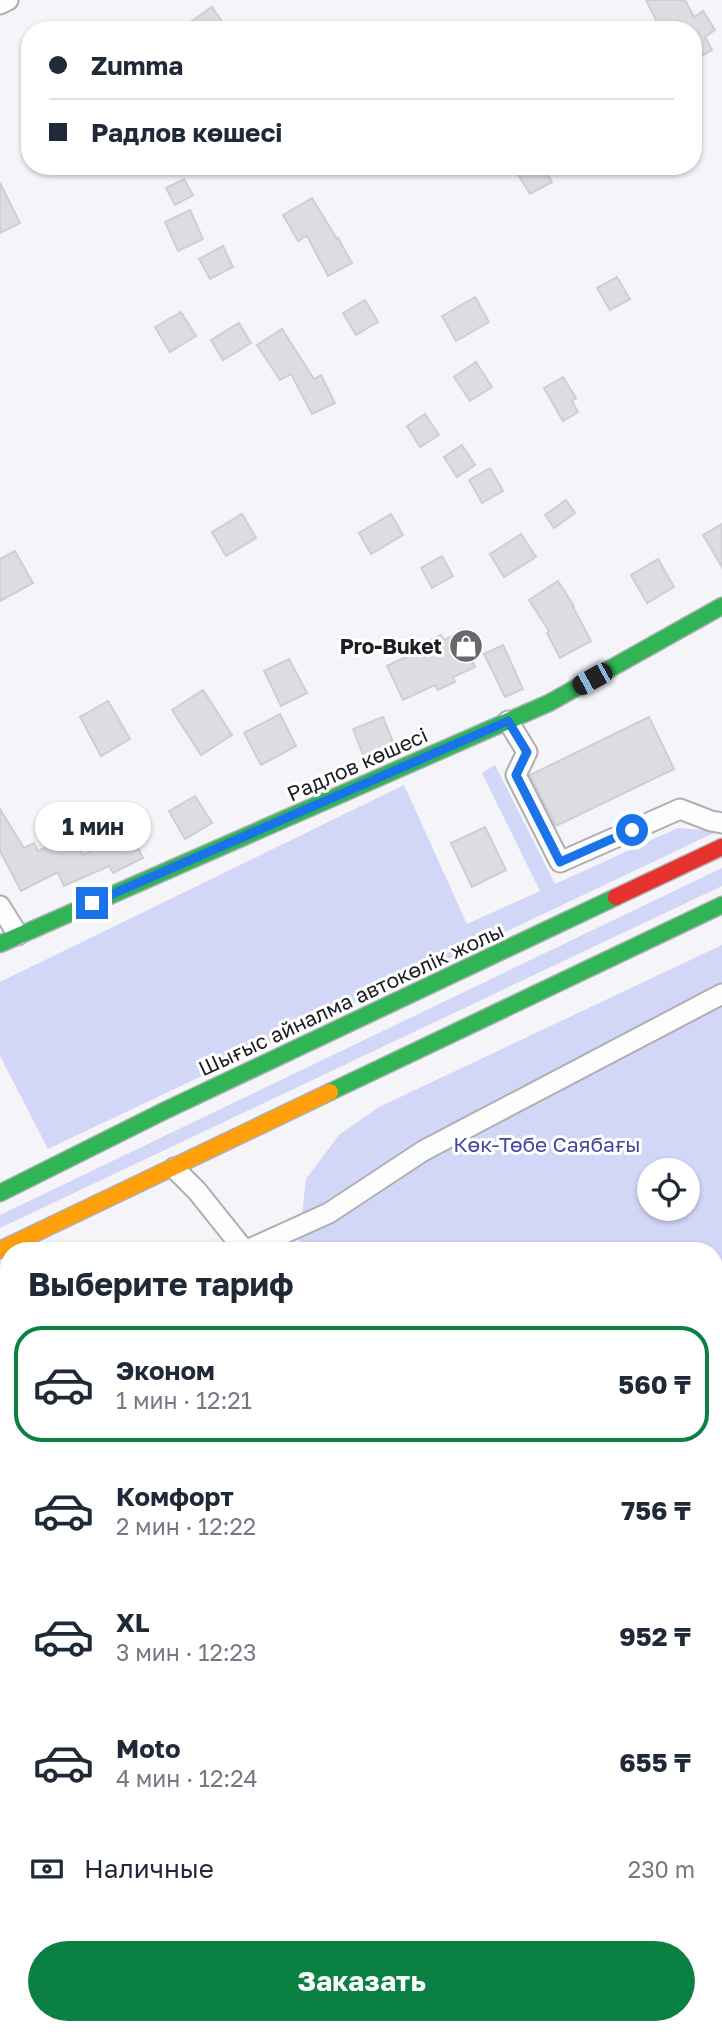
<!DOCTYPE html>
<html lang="ru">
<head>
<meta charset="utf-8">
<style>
  body { margin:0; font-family:"Golos Text",sans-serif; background:#f6f6f7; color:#1f2937; height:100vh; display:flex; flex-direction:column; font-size:26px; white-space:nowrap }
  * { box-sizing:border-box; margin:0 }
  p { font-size:23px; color:#747a83 }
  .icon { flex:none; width:38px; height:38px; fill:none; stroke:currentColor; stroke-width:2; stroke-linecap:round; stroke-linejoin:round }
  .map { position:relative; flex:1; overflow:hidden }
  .sheet { position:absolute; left:0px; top:1242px; width:723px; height:793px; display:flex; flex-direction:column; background:#fff; border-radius:28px 28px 0 0; box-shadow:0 2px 5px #0004 }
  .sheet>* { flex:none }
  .guide { position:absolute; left:21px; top:21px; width:681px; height:154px; border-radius:28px; box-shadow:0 2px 5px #0004; display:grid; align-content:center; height:154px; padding:0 28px; background:#fff }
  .tools { position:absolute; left:637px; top:1158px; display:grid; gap:14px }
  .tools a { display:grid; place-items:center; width:63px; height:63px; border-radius:50%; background:#fff; box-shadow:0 2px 5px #0004; font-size:35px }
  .end { position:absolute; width:32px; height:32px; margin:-16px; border:9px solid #1a73e8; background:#fff; box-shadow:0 0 0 4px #fff }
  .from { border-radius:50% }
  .bubble { position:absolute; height:49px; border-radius:24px; background:#fff; box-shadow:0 2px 5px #0004; font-size:23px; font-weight:700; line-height:49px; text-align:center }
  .car { position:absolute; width:21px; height:42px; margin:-21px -10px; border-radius:9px; box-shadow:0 0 5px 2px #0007; background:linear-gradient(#222 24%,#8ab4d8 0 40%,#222 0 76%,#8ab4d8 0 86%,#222 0) }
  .guide b { display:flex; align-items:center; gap:24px; height:66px; font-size:26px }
  .guide b+b { border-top:2px solid #e0e1e3 }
  .guide i { width:18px; height:18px; background:#1f2937 }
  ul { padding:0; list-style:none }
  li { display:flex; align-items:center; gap:21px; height:116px; margin:0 14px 10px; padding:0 14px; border:4px solid transparent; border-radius:28px }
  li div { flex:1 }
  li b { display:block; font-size:26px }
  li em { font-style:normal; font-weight:700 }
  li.active { border-color:#0b8043 }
  li>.icon { width:63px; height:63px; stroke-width:1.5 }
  h2 { padding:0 28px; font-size:32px; line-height:84px }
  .pay { display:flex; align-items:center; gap:18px; height:77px; padding:0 28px; font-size:26px }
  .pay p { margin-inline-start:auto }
  .action { display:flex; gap:14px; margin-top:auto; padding:14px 28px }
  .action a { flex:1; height:80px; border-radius:42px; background:#0b8043; color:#fff; font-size:28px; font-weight:700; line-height:80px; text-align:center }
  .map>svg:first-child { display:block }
  .green { fill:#d3d7f7; fill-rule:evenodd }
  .building { fill:#dcdce1; stroke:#cecfd4; stroke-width:2 }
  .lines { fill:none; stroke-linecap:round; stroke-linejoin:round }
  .street-casing { stroke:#aeafb4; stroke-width:23 }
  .fast-casing { stroke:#aeafb4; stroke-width:19 }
  .slow-casing { stroke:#aeafb4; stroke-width:19 }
  .jam-casing { stroke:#aeafb4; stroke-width:19 }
  .street { stroke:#fdfdfe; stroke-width:19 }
  .fast { stroke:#30b455; stroke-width:16 }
  .slow { stroke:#ff9f0a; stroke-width:16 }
  .jam { stroke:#e5322d; stroke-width:16 }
  .route { stroke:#1a73e8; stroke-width:9 }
  .labels { text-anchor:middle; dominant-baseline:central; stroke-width:6; stroke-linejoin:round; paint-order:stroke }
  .poi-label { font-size:21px; font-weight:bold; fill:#1d1e23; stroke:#fff; text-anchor:end }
  .street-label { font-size:21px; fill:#1d1e23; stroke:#fff }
  .park-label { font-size:21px; fill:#4747a1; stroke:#fff }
</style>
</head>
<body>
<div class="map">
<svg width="722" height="2035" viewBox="0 0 722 2035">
  <rect width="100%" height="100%" fill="#f4f4f9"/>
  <g class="green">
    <polygon points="495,765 555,884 678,828 718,831 48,1149 0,1056 0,982 404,785 467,924 540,891 482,773"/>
    <polygon points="722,868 722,886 0,1228 0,1215"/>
    <path d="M 722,945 L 722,2035 L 0,2035 L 0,1462 L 9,1458 L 9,2026 L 714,2026 L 714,1251 L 298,1251 L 306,1179 L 339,1135 L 379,1107 ZM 649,1171 L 688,1171 L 688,1209 L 649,1209 Z"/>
    <polygon points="9,1311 9,1419 0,1424 0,1316"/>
  </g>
  <g class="building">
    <polygon points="646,0 685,0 694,17 703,11 715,30 705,37 712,50 693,61 693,30 661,30"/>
    <polygon points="212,7 228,30 179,30"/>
    <polygon points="528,166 543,166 552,182 530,194 517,173"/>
    <polygon points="184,179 193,195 175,205 166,188"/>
    <polygon points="0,183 20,223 0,233"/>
    <polygon points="312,198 337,239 338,238 352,263 328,276 307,236 298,241 283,215"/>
    <polygon points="190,210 203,239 178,251 165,222"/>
    <polygon points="223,246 233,267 210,279 199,259"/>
    <polygon points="617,277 630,299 610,310 597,288"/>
    <polygon points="475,297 489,322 456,341 442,316"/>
    <polygon points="365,300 378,322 356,335 343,313"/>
    <polygon points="181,312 196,336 170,352 155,327"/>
    <polygon points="239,323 251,343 223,360 211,340"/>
    <polygon points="282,329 314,379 321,375 335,403 312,414 291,374 280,380 257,345"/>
    <polygon points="476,362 492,387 470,401 454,377"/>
    <polygon points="563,377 576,398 572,401 578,412 563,421 544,388"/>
    <polygon points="425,414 439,435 420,447 407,426"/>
    <polygon points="462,445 475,465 457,477 444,457"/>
    <polygon points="490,468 503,491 482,503 469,480"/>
    <polygon points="566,500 575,513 554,528 545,515"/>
    <polygon points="242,514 256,538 226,556 212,532"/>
    <polygon points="391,514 403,535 371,554 359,533"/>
    <polygon points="722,524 722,567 703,535"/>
    <polygon points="521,534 536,557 504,577 490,554"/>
    <polygon points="15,551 33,583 0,601 0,559"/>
    <polygon points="442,556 453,576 432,588 421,568"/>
    <polygon points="658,559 674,587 647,603 631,575"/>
    <polygon points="558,581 574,606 573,607 591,641 560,658 547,633 549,631 529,600"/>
    <polygon points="459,633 475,667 453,677 455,682 438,690 435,685 403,700 387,666 408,656 406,651 441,635 444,640"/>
    <polygon points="503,645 523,689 505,697 484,654"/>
    <polygon points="289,659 307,693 281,706 264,671"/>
    <polygon points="203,690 232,735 201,755 172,710"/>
    <polygon points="108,701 130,739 101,756 80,717"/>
    <polygon points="280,714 296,746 261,765 244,733"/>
    <polygon points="383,717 394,745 364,757 353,729"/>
    <polygon points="649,717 674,769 556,826 530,775"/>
    <polygon points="195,796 212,823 185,839 169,811"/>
    <polygon points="0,809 24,848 34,843 38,851 74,835 83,855 130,832 143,858 113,873 109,866 64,886 58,872 21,891 0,851"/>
    <polygon points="485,827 506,870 472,887 451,843"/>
  </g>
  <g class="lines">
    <g class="street-casing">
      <g id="street">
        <polyline points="0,4 8,0"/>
        <polyline points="508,721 527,752 516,775 560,862 680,809 711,821 722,823"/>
        <polyline points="0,906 18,935"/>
        <polyline points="174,1168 197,1191 245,1251"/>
        <polyline points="245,1251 329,1213 423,1151 722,994"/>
        <polyline points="0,1444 9,1440"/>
      </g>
    </g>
    <g class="fast-casing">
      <g id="fast">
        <polyline points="0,944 549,703 722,606"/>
        <polyline points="330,1092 722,905"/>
        <polyline points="0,1193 164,1111 616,897"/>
      </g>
    </g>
    <g class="slow-casing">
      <polyline id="slow" points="0,1250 330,1092"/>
    </g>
    <g class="jam-casing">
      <polyline id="jam" points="616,897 722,847"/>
    </g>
    <use href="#street" class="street"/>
    <use href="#fast" class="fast"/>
    <use href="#slow" class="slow"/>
    <use href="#jam" class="jam"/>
  </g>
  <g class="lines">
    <polyline class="route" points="92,903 508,721 527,752 516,775 560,862 632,830"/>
  </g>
  <defs>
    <g id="shop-disc" transform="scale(1.75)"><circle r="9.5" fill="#68696e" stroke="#fff"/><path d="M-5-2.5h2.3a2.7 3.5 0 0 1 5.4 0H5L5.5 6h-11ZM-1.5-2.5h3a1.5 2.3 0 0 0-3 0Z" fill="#fff"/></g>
  </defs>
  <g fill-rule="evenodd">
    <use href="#shop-disc" x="466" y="646"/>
  </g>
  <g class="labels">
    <g class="poi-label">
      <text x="442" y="646">Pro-Buket</text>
    </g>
    <g class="street-label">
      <text transform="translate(357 764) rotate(-24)">Радлов көшесі</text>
      <text transform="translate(351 999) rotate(-25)">Шығыс айналма автокөлік жолы</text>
    </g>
    <g class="park-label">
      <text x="547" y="1144">Көк-Төбе Саябағы</text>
    </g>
  </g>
</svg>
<div class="tools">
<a><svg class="icon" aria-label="locate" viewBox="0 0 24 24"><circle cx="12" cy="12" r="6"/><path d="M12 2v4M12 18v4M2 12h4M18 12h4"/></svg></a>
</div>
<i class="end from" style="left:632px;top:830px"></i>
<i class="end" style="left:92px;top:903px"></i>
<div class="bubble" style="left:35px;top:802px;width:116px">1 мин</div>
<i class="car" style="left:592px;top:679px;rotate:241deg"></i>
<div class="guide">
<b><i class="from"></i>Zumma</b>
<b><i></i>Радлов көшесі</b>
</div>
<section class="sheet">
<h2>Выберите тариф</h2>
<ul>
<li class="active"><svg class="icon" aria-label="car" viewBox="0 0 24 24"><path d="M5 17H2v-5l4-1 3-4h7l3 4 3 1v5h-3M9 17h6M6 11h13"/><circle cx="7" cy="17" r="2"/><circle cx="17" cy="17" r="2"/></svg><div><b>Эконом</b><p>1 мин · 12:21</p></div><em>560 ₸</em></li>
<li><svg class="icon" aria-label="car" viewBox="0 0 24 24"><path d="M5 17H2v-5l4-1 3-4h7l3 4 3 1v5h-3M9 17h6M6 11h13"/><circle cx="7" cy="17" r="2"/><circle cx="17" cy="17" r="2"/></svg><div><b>Комфорт</b><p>2 мин · 12:22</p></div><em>756 ₸</em></li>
<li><svg class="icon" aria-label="car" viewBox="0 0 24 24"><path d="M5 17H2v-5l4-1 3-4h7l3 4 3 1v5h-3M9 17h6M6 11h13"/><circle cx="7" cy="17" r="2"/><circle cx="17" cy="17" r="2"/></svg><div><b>XL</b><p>3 мин · 12:23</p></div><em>952 ₸</em></li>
<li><svg class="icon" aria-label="car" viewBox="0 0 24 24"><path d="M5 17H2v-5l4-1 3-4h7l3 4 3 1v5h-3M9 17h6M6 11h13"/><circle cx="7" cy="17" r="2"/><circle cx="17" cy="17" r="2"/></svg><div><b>Moto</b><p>4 мин · 12:24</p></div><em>655 ₸</em></li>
</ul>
<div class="pay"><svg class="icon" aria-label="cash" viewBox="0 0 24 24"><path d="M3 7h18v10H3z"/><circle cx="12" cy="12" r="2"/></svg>Наличные<p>230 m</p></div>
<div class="action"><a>Заказать</a></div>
</section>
</div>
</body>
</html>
